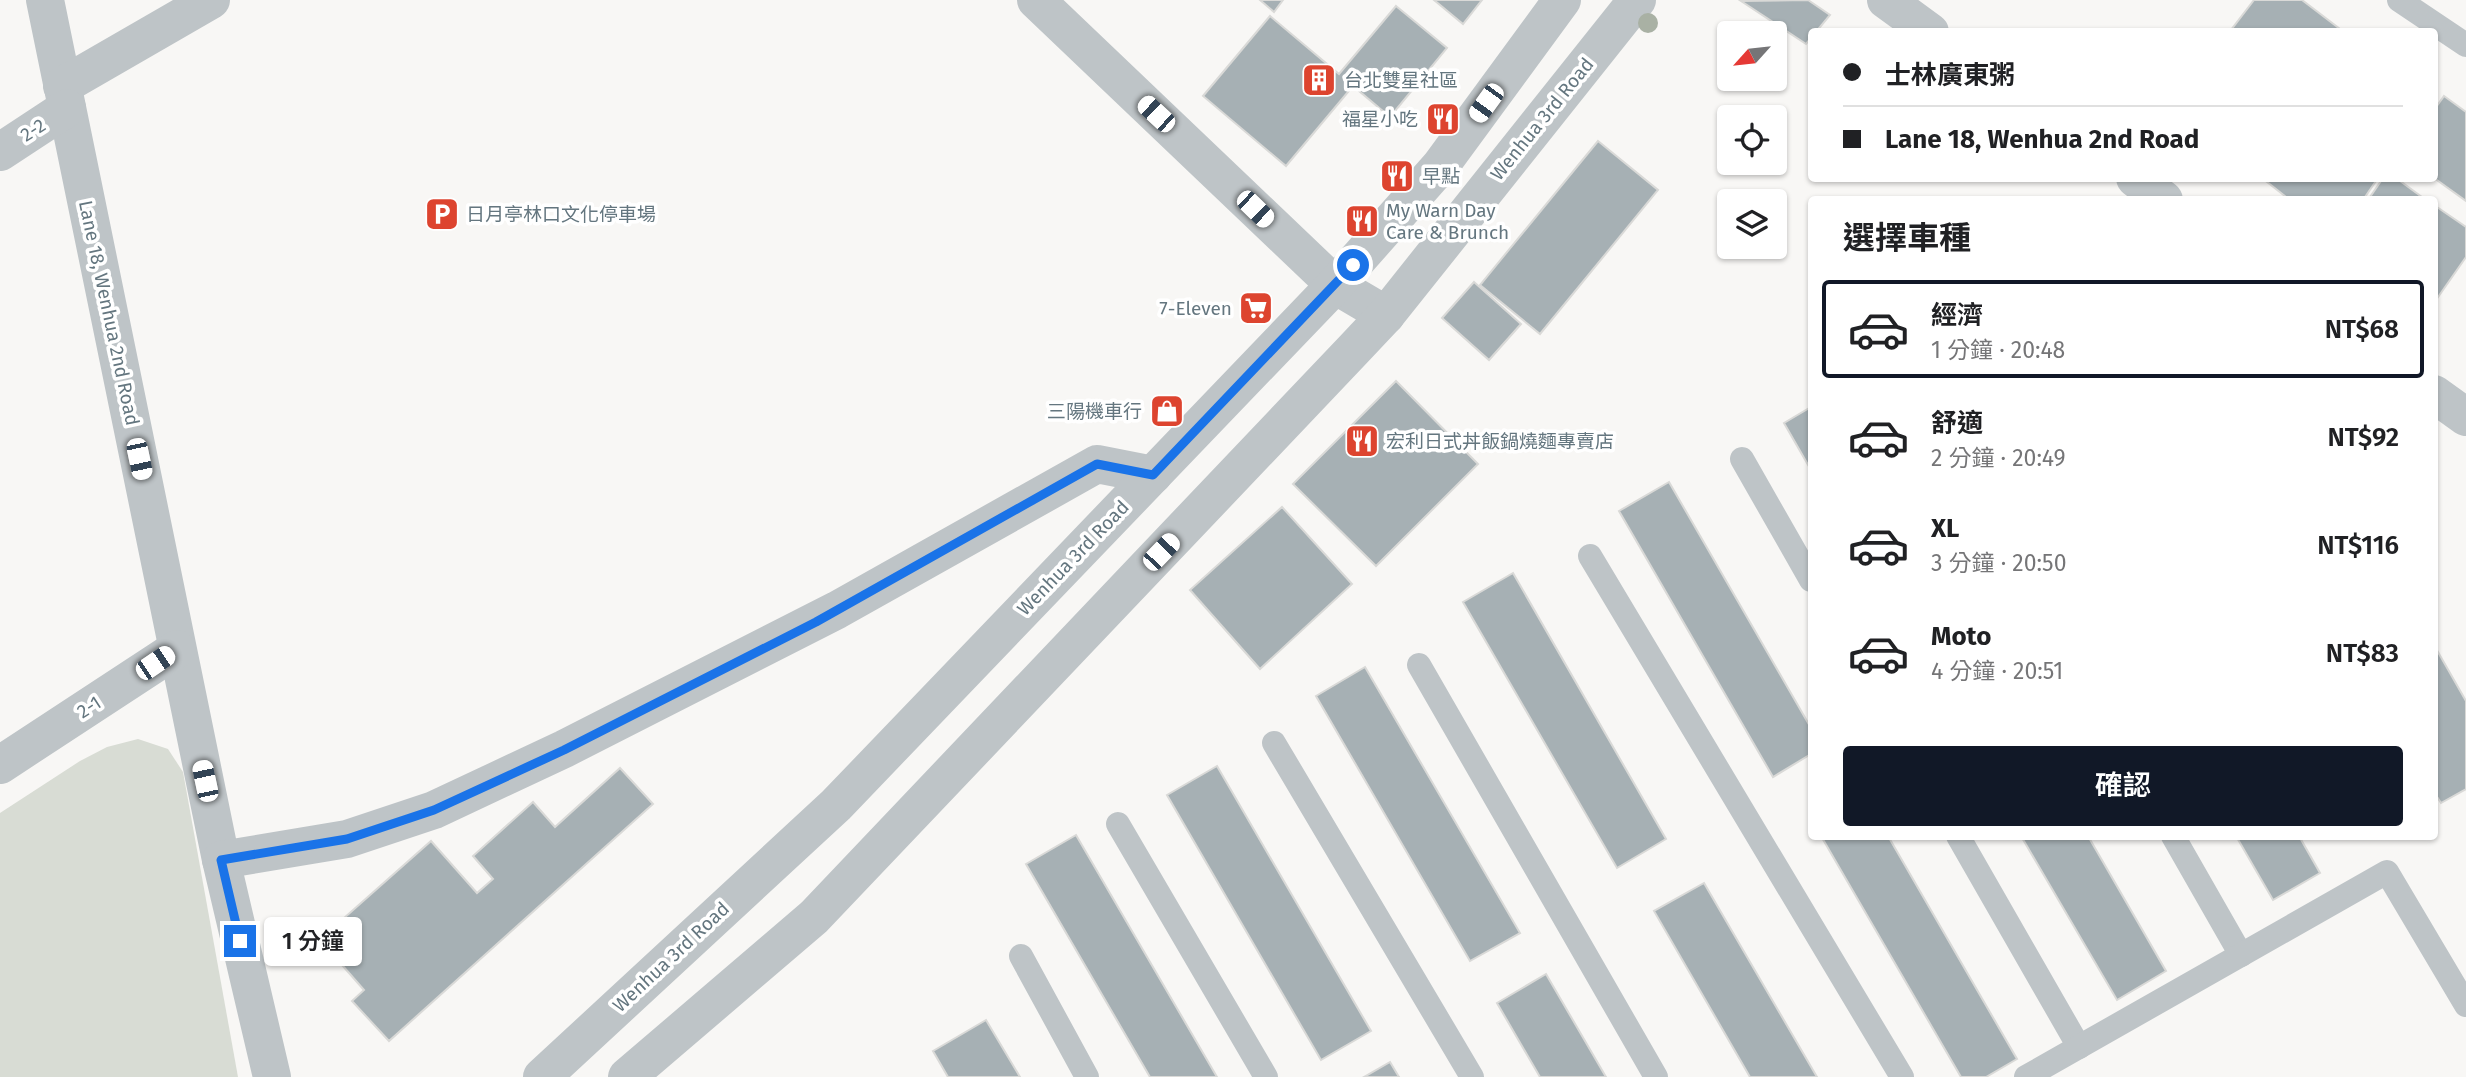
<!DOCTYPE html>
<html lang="zh-TW">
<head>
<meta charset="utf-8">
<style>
  body { margin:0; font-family:"Fira Sans","Noto Sans TC",sans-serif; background:#f2f2f2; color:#202124; height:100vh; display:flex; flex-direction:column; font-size:26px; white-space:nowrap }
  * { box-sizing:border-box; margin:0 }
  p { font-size:23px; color:#757577 }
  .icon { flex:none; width:38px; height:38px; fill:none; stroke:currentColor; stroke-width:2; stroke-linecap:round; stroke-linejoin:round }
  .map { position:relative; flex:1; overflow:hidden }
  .sheet { position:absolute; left:1808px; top:196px; width:630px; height:644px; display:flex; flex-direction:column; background:#fff; border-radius:7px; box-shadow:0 2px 5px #0004 }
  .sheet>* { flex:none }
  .top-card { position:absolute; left:1808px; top:28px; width:630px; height:154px; border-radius:7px; box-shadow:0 2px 5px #0004; display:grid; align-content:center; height:154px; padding:0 35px; background:#fff }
  .needle { width:46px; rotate:243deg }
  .fabs { position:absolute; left:1717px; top:21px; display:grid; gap:14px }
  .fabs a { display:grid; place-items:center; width:70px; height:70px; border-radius:7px; background:#fff; box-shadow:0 2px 5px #0004; font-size:35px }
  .end { position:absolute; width:32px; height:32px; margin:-16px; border:9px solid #1a73e8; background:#fff; box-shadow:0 0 0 4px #fff }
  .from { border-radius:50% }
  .bubble { position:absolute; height:49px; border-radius:7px; background:#fff; box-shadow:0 2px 5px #0004; font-size:23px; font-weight:600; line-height:49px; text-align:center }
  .car { position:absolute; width:21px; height:42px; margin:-21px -10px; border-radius:9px; box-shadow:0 0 5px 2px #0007; background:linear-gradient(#fff 24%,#345 0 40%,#fff 0 76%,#345 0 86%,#fff 0) }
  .top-card b { display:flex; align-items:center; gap:24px; height:66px; font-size:26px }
  .top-card b+b { border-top:2px solid #e0e0e0 }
  .top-card i { width:18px; height:18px; background:#202124 }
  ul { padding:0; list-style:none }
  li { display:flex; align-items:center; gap:21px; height:98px; margin:0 14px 10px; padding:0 21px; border:4px solid transparent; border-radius:7px }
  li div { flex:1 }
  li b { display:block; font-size:26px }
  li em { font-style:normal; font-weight:600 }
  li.on { border-color:#111827 }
  li>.icon { width:63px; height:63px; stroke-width:1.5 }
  h2 { padding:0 35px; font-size:32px; line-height:84px }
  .cta { display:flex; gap:14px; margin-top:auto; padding:14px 35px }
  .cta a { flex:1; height:80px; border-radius:7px; background:#111827; color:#fff; font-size:28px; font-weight:600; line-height:80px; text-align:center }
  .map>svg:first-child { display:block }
  .green { fill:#d8dcd4 }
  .building { fill:#a6b0b4; stroke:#d9d9d7; stroke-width:2 }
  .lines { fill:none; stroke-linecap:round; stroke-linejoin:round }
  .service { stroke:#bec4c7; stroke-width:24 }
  .minor { stroke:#bec4c7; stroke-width:38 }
  .tertiary { stroke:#bec4c7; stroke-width:38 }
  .tree { fill:#a9b1a4 }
  .route { stroke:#1a73e8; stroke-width:9 }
  .labels { text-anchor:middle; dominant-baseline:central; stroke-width:7; stroke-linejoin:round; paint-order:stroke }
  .poi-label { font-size:19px; fill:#64767f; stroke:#fff; text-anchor:start }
  .street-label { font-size:19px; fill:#64767f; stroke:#fff }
</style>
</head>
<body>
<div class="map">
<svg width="2466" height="1077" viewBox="0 0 2466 1077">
  <rect width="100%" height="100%" fill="#f8f7f5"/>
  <polygon class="green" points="138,739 168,749 183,772 238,1077 0,1077 0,813 80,761 107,747"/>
  <g class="building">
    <polygon points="1260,0 1283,0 1274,12"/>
    <polygon points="1434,0 1482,0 1463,24"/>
    <polygon points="1808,0 1830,15 1816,32 1811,32 1811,38 1806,44 1741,1"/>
    <polygon points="2254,0 2302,0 2340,29 2338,32 2233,32 2231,30"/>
    <polygon points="1396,6 1447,48 1390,117 1353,86 1286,166 1203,96 1270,16 1339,74"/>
    <polygon points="2444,96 2466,112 2466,201 2434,178 2434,110"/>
    <polygon points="1598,141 1658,190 1540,334 1480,285"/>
    <polygon points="2262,178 2378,178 2363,200 2290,200"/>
    <polygon points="2383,178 2396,178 2426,200 2368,200"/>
    <polygon points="2434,205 2466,227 2466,257 2436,300"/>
    <polygon points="1474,282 1521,324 1489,360 1442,318"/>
    <polygon points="1396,381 1478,464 1376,566 1293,484"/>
    <polygon points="1811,407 1811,470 1784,423"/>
    <polygon points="1669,482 1811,728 1811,754 1773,777 1619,511"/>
    <polygon points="1282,507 1352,584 1260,669 1190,590"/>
    <polygon points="1513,573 1666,839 1617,868 1463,602"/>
    <polygon points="2434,645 2466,701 2466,789 2441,803 2434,792"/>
    <polygon points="1365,667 1520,933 1470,961 1316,696"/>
    <polygon points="1217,766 1371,1031 1321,1060 1167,795"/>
    <polygon points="620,768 653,804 389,1041 352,1001 364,990 342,965 358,951 335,926 431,841 477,893 493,879 473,856 533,802 555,827"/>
    <polygon points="1076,835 1217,1077 1150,1077 1026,864"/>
    <polygon points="1821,836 1888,836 2017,1059 1986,1077 1961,1077"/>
    <polygon points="2021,836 2088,836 2166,971 2117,1000"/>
    <polygon points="2236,836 2299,836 2320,873 2273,900"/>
    <polygon points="1704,883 1817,1077 1750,1077 1654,911"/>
    <polygon points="1546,974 1606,1077 1540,1077 1497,1003"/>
    <polygon points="986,1020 1020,1077 948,1077 933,1051"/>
    <polygon points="1390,1062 1399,1077 1364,1077"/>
  </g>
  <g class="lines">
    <g class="service">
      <polyline points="2399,0 2466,45"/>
      <polyline points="1742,459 1811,580"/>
      <polyline points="1590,556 1902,1077"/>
      <polyline points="1419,665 1656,1077"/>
      <polyline points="1274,743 1472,1077"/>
      <polyline points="1118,824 1266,1077"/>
      <polyline points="1958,836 2079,1047"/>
      <polyline points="2173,836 2241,955"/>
      <polyline points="1021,956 1087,1077"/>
      <polyline points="2026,1077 2387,872 2466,1005"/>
    </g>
    <g class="minor">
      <polyline points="45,0 221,860 272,1077"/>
      <polyline points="1036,0 1335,285 1386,315"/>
      <polyline points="1886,0 1930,32"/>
      <polyline points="62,86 211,0"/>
      <polyline points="0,152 67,108"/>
      <polyline points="2135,178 2164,200"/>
      <polyline points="2434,394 2466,417"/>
      <polyline points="0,765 177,649"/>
      <polyline points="221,860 347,839 434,810 564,749 837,610 1097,464 1153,475"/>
    </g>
    <g class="tertiary">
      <polyline points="542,1077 836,805 1335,285 1441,165 1562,0"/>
      <polyline points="627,1077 814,917 1354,349 1386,315 1637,0"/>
    </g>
  </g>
  <circle class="tree" cx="1648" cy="23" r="10"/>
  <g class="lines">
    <polyline class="route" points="240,941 221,860 347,839 434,810 564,750 816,622 1097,464 1153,475 1353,265"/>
  </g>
  <defs>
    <g id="building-square" transform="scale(1.75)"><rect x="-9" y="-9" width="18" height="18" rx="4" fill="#dd442f" stroke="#fff"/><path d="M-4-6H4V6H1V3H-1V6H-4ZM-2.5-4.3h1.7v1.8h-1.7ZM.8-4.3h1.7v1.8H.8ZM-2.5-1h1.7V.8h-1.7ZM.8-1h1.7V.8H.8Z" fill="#fff"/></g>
    <g id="restaurant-square" transform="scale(1.75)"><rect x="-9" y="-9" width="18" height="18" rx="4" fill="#dd442f" stroke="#fff"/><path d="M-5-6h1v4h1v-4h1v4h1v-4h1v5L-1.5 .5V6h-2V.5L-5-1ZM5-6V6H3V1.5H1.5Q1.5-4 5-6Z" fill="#fff"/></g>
    <g id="parking-square" transform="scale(1.75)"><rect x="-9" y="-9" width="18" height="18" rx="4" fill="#dd442f" stroke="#fff"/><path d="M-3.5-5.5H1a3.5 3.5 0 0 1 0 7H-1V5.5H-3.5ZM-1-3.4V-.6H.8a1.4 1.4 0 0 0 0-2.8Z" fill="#fff"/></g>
    <g id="supermarket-square" transform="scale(1.75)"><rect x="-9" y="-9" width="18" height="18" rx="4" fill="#dd442f" stroke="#fff"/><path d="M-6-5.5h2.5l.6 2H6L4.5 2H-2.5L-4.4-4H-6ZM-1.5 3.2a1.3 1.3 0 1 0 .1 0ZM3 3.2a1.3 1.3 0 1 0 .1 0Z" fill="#fff"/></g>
    <g id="shop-square" transform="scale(1.75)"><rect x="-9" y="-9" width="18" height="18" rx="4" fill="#dd442f" stroke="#fff"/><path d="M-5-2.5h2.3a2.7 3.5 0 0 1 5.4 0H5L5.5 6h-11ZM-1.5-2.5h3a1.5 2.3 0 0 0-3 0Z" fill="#fff"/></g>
  </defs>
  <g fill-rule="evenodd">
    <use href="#building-square" x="1319" y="80"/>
    <use href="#restaurant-square" x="1443" y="119"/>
    <use href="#restaurant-square" x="1397" y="176"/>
    <use href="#parking-square" x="442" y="214"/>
    <use href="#restaurant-square" x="1362" y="221"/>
    <use href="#supermarket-square" x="1256" y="308"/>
    <use href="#shop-square" x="1167" y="411"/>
    <use href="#restaurant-square" x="1362" y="441"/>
  </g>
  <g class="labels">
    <g class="poi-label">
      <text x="1344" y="80">台北雙星社區</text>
      <text x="1418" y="119" text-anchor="end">福星小吃</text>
      <text x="1422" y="176">早點</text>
      <text x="1386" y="210">My Warn Day<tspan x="1386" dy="22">Care &amp; Brunch</tspan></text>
      <text x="466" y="214">日月亭林口文化停車場</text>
      <text x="1232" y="308" text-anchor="end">7-Eleven</text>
      <text x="1142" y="411" text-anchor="end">三陽機車行</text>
      <text x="1386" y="441">宏利日式丼飯鍋燒麵專賣店</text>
    </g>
    <g class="street-label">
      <text transform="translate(1542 119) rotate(-51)">Wenhua 3rd Road</text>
      <text transform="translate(33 130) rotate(-33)">2-2</text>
      <text transform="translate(109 313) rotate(78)">Lane 18, Wenhua 2nd Road</text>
      <text transform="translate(1073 558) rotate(-46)">Wenhua 3rd Road</text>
      <text transform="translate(89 707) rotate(-33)">2-1</text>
      <text transform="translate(671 957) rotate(-43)">Wenhua 3rd Road</text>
    </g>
  </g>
</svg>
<div class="fabs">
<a><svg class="needle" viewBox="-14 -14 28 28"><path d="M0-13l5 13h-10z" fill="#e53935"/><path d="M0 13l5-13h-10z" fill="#757577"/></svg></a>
<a><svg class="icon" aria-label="locate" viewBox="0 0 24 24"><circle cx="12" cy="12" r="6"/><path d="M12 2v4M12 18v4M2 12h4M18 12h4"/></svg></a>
<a><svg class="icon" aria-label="layers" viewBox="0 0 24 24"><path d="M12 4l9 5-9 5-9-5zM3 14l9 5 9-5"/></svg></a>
</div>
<i class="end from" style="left:1353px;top:265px"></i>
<i class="end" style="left:240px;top:941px"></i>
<div class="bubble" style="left:264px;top:917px;width:98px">1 分鐘</div>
<i class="car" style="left:1486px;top:103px;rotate:216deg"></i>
<i class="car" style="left:1156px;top:114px;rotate:313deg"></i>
<i class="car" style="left:1255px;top:209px;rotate:134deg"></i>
<i class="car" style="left:139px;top:459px;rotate:168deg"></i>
<i class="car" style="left:1161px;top:552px;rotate:44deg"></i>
<i class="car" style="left:155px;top:663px;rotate:56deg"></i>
<i class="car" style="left:205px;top:781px;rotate:348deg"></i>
<div class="top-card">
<b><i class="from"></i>士林廣東粥</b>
<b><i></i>Lane 18, Wenhua 2nd Road</b>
</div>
<section class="sheet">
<h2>選擇車種</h2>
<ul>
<li class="on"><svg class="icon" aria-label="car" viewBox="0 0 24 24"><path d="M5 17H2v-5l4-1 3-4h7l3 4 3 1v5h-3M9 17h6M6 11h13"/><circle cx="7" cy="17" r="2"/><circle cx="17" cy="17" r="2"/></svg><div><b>經濟</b><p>1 分鐘 · 20:48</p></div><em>NT$68</em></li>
<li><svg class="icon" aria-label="car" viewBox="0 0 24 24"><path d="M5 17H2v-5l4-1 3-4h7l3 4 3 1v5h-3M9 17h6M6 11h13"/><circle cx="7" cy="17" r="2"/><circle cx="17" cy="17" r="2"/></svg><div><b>舒適</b><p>2 分鐘 · 20:49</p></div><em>NT$92</em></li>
<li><svg class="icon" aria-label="car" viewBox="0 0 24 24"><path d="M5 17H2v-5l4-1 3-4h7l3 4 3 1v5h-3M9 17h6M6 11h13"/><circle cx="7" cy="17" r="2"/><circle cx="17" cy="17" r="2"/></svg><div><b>XL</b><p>3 分鐘 · 20:50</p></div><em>NT$116</em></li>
<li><svg class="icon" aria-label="car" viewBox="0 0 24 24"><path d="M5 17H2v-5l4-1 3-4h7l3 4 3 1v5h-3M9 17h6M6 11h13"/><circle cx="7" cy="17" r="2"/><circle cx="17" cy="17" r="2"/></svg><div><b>Moto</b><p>4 分鐘 · 20:51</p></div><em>NT$83</em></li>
</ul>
<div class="cta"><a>確認</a></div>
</section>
</div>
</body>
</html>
